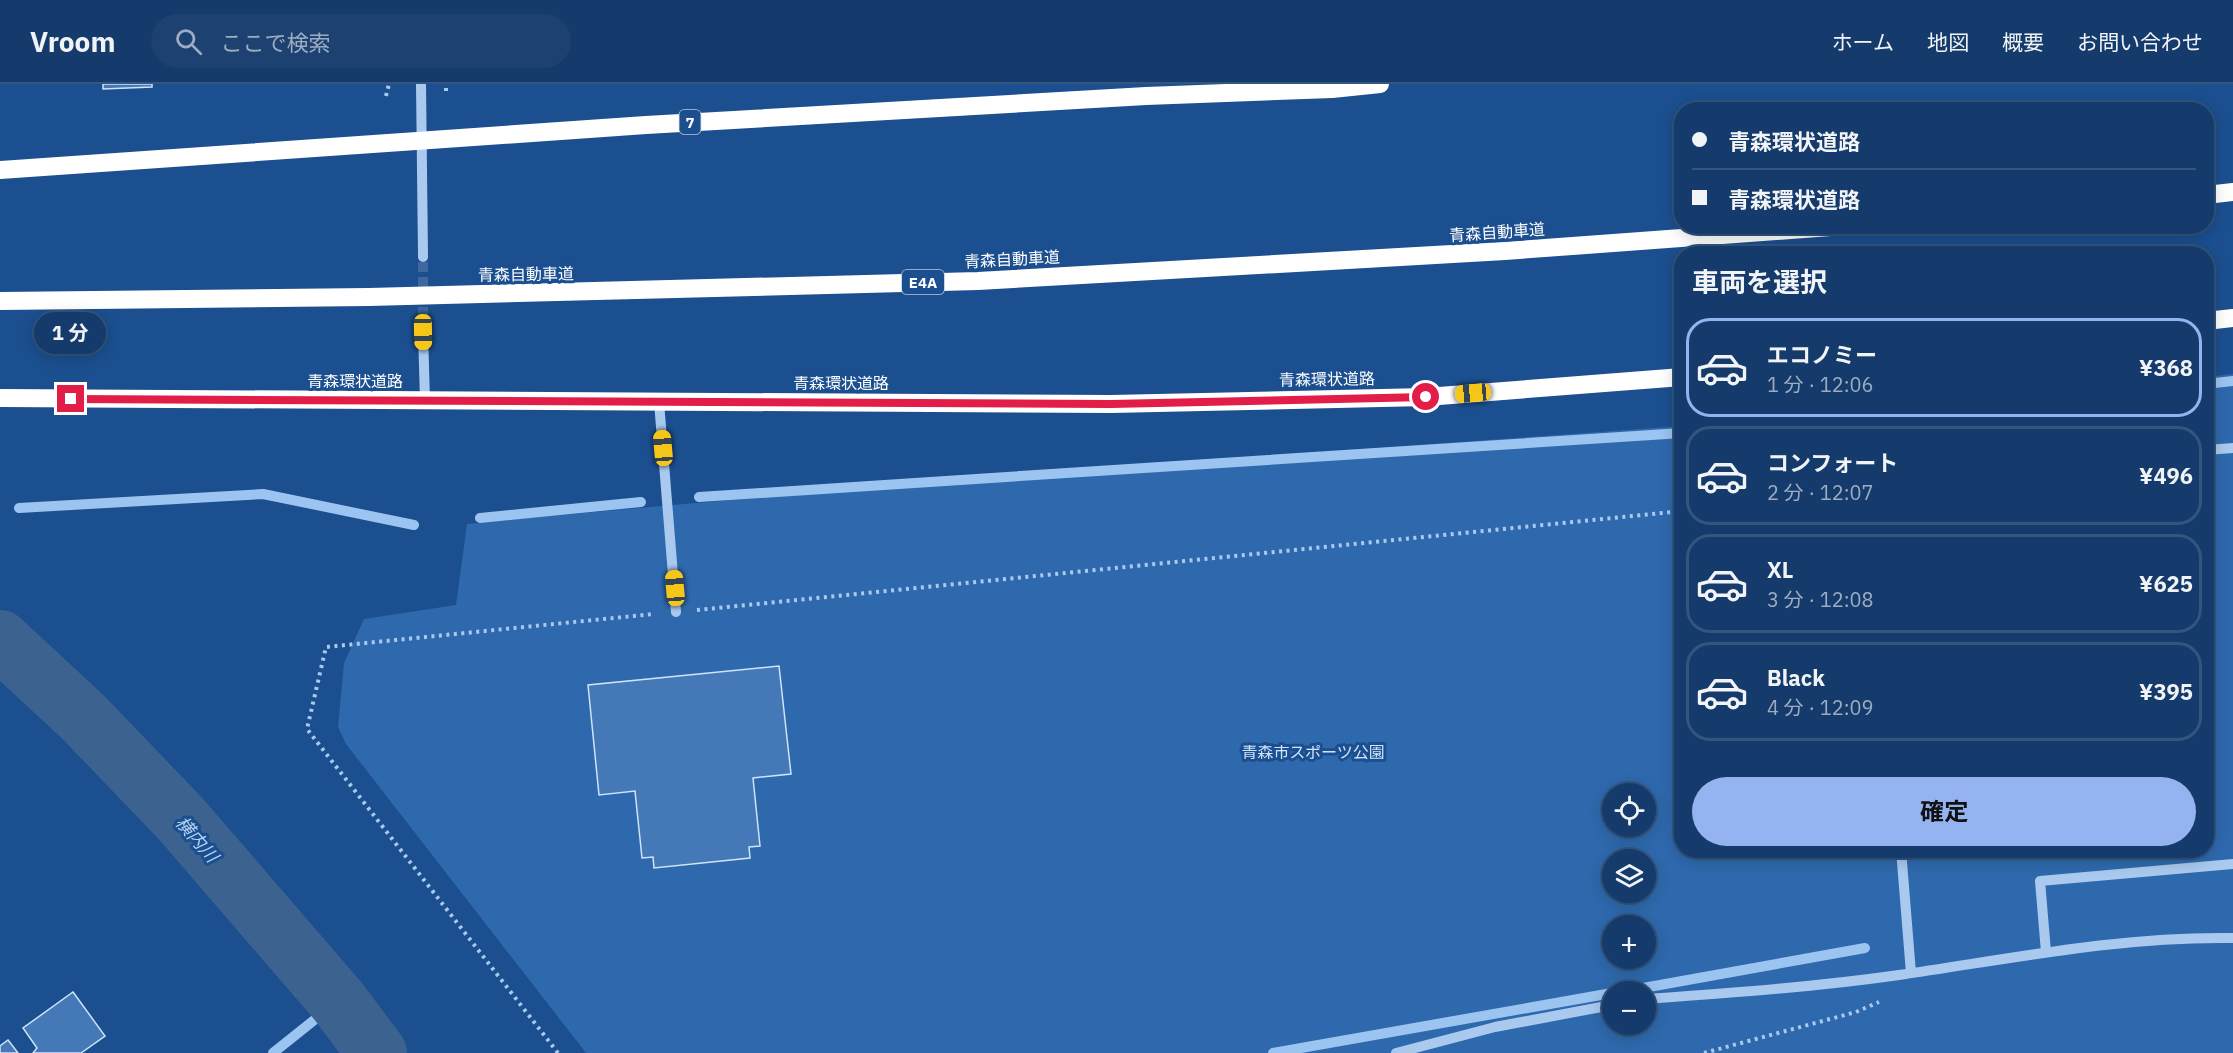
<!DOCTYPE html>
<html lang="ja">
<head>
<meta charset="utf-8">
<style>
  body { margin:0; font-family:"IBM Plex Sans","Noto Sans JP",sans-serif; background:#1d4271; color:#f1f3f6; height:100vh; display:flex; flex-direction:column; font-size:22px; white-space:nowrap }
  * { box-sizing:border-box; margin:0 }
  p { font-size:20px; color:#9dadc1 }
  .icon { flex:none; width:33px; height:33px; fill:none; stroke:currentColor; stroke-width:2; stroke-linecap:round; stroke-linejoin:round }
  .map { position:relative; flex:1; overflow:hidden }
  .sheet { position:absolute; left:1674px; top:162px; width:540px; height:612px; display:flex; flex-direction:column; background:#143b6b; border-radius:24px; box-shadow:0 3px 15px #0003,0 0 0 2px #33557e }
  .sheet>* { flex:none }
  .top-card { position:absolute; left:1674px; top:18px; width:540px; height:132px; border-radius:24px; box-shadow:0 3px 15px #0003,0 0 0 2px #33557e; display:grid; align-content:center; height:132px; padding:0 18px; background:#143b6b }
  .buttons { position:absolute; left:1602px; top:699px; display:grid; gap:12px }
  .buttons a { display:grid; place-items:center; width:54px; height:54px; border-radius:50%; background:#143b6b; box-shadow:0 3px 15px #0003,0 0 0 2px #33557e; font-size:30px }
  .end { position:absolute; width:27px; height:27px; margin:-14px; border:8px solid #e11d48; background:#fff; box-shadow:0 0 0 3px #fff }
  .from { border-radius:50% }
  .bubble { position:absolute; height:42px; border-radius:21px; background:#143b6b; box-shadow:0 3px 15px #0003,0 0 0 2px #33557e; font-size:20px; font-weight:700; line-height:42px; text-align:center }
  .car { position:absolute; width:18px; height:36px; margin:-18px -9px; border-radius:8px; box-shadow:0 0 4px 2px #0007; background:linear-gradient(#f5c518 24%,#345 0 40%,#f5c518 0 76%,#345 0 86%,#f5c518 0) }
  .top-card b { display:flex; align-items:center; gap:21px; height:57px; font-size:22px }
  .top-card b+b { border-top:2px solid #33557e }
  .top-card i { width:15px; height:15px; background:#f1f3f6 }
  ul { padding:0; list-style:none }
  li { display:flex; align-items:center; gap:18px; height:99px; margin:0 12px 9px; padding:0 6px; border:3px solid #33557e; border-radius:24px }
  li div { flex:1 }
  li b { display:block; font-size:22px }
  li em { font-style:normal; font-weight:700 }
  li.on { border-color:#95b2f1 }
  li>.icon { width:54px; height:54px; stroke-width:1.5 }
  h2 { padding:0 18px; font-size:27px; line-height:72px }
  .primary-button { display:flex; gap:12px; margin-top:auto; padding:12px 18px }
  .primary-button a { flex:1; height:69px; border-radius:36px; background:#95b2f1; color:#111; font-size:24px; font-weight:700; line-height:69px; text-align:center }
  header { display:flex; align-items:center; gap:36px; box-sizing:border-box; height:84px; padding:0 30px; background:#143b6b; border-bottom:2px solid #33557e }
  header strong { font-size:28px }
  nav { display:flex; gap:33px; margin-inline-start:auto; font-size:21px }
  .search { width:420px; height:54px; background:#1d4271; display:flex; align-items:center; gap:15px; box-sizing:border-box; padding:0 21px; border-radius:33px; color:#9dadc1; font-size:22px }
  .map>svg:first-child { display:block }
  .green { fill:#2e69ad; fill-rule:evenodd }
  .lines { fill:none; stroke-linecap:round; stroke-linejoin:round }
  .stream { stroke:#9cc4f0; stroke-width:10 }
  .river { stroke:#3c6290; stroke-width:60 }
  .building { fill:#4478b7; stroke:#cfe3fa; stroke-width:1.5 }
  .minor-tunnel { stroke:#3d69a0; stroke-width:10; stroke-dasharray:10 5; stroke-linecap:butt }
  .path { stroke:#a9c9ee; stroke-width:4; stroke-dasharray:3 4.5; stroke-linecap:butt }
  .minor { stroke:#a9c9ee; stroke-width:10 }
  .highway { stroke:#fff; stroke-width:18 }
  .route { stroke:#e11d48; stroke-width:8 }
  .labels { text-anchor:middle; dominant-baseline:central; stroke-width:6; stroke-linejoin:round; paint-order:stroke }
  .shield { fill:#1b4f8f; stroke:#bbcadd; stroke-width:1.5 }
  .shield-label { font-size:15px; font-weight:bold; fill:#fff }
  .street-label { font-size:16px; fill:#fff; stroke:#1b4f8f }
  .park-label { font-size:16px; fill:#cfe3fa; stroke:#1b4f8f }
  .water-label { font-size:18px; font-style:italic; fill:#b5d3f5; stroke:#1b4f8f }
</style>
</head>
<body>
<header>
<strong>Vroom</strong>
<div class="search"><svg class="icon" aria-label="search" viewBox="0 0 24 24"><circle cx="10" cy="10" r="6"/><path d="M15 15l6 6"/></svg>ここで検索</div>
<nav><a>ホーム</a><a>地図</a><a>概要</a><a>お問い合わせ</a></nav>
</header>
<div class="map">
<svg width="2233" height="969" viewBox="0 0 2233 969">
  <rect width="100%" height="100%" fill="#1b4f8f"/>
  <path class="green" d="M 2233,290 L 2233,969 L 586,969 L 346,660 L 338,643 L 344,579 L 364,535 L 456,521 L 467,440 C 872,401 1276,371 1681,342 L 1682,766 L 2206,766 L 2207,293 ZM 1612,710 L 1646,710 L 1646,742 L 1612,742 ZM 1612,776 L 1646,776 L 1646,808 L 1612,808 ZM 1612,842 L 1646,842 L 1646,874 L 1612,874 ZM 1612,908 L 1646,908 L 1646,940 L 1612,940 Z"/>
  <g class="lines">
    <g class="stream">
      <polyline points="2206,300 2233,297"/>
      <polyline points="699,413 1682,349"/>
      <polyline points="19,424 263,410 414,441"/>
      <polyline points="480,434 641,418"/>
      <polyline points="1621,908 1865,864"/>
      <polyline points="273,969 338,917"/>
      <polyline points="1273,969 1612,909"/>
    </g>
    <polyline class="river" points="0,556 83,633 180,734 338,917 377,969"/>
  </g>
  <g class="building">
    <polygon points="103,0 152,0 152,3 103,5"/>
    <polygon points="779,582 791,690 753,694 760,762 749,763 750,774 654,784 653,773 642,774 635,707 599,711 588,601"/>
    <polygon points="73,908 105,952 81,969 33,969 37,964 23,944"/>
    <polygon points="8,956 18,969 0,969 0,962"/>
  </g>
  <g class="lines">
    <polyline class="minor-tunnel" points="423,248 423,173"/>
    <g class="path">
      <polyline points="446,7 446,0"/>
      <polyline points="386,12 389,0"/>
      <polyline points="697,526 1682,427"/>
      <polyline points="558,969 307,645 326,563 654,530"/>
      <polyline points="1704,969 1856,928 1879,918"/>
    </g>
    <g class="minor">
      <polyline points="421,0 423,173"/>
      <polyline points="423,248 425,317"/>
      <polyline points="659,318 676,528"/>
      <polyline points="2206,366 2233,364"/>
      <polyline points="1901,766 1911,889"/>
      <polyline points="2046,868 2040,797 2233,780"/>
      <path d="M 1646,915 C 1730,909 1815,903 1899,891 C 2010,875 2121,852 2233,854"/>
      <polyline points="1396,969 1495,943 1612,921"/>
    </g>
    <g class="highway">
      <polyline points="0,86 646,41 1146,12 1332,5 1380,0"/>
      <polyline points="2206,111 2233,108"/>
      <polyline points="0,217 369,213 978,197 1505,167 1844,142"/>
      <polyline points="2206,237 2233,234"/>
      <polyline points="0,314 1111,320 1426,313 1682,293"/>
    </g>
  </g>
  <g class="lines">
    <polyline class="route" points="71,315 1111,320 1426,313"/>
  </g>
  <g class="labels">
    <g class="shield">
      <rect x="679.5" y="26" width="21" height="24" rx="4.5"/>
      <rect x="902" y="186" width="42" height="24" rx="4.5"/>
    </g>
    <g class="shield-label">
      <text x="690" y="38">7</text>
      <text x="923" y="198">E4A</text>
    </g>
    <g class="street-label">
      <text transform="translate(1497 148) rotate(-4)">青森自動車道</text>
      <text transform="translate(1012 175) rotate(-3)">青森自動車道</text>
      <text transform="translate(526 190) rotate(-1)">青森自動車道</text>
      <text transform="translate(1327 295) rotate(-1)">青森環状道路</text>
      <text x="355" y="297">青森環状道路</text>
      <text x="841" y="299">青森環状道路</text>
    </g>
    <g class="park-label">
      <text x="1313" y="668">青森市スポーツ公園</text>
    </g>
    <g class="water-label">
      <text transform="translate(197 755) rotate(49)">横内川</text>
    </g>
  </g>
</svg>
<div class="buttons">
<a><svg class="icon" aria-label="locate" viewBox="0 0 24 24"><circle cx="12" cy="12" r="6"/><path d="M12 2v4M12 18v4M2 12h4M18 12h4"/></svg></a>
<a><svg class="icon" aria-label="layers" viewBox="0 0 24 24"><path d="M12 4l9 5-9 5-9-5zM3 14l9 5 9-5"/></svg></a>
<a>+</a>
<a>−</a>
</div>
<i class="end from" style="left:1426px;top:313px"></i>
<i class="end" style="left:71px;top:315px"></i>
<div class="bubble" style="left:34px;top:228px;width:72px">1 分</div>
<i class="car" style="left:423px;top:248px;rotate:179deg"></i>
<i class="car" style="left:1473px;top:309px;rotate:265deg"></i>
<i class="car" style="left:663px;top:364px;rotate:355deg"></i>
<i class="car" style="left:675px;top:504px;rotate:355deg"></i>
<div class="top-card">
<b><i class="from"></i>青森環状道路</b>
<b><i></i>青森環状道路</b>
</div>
<section class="sheet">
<h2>車両を選択</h2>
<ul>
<li class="on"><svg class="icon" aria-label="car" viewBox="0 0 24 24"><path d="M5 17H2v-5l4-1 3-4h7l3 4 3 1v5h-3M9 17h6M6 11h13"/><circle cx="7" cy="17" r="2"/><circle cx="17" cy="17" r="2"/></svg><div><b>エコノミー</b><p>1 分 · 12:06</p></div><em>¥368</em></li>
<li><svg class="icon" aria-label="car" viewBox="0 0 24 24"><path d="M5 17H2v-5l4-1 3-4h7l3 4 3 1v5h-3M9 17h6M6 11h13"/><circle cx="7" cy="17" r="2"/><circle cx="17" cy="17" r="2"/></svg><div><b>コンフォート</b><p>2 分 · 12:07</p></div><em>¥496</em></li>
<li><svg class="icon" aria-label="car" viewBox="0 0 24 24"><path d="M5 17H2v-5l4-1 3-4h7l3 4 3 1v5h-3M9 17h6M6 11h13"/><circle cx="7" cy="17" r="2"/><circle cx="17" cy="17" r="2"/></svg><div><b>XL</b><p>3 分 · 12:08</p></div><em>¥625</em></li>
<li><svg class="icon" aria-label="car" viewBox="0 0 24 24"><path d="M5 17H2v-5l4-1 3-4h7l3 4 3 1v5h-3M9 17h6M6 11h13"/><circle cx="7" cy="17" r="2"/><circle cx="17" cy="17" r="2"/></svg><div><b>Black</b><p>4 分 · 12:09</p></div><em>¥395</em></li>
</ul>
<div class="primary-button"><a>確定</a></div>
</section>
</div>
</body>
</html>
